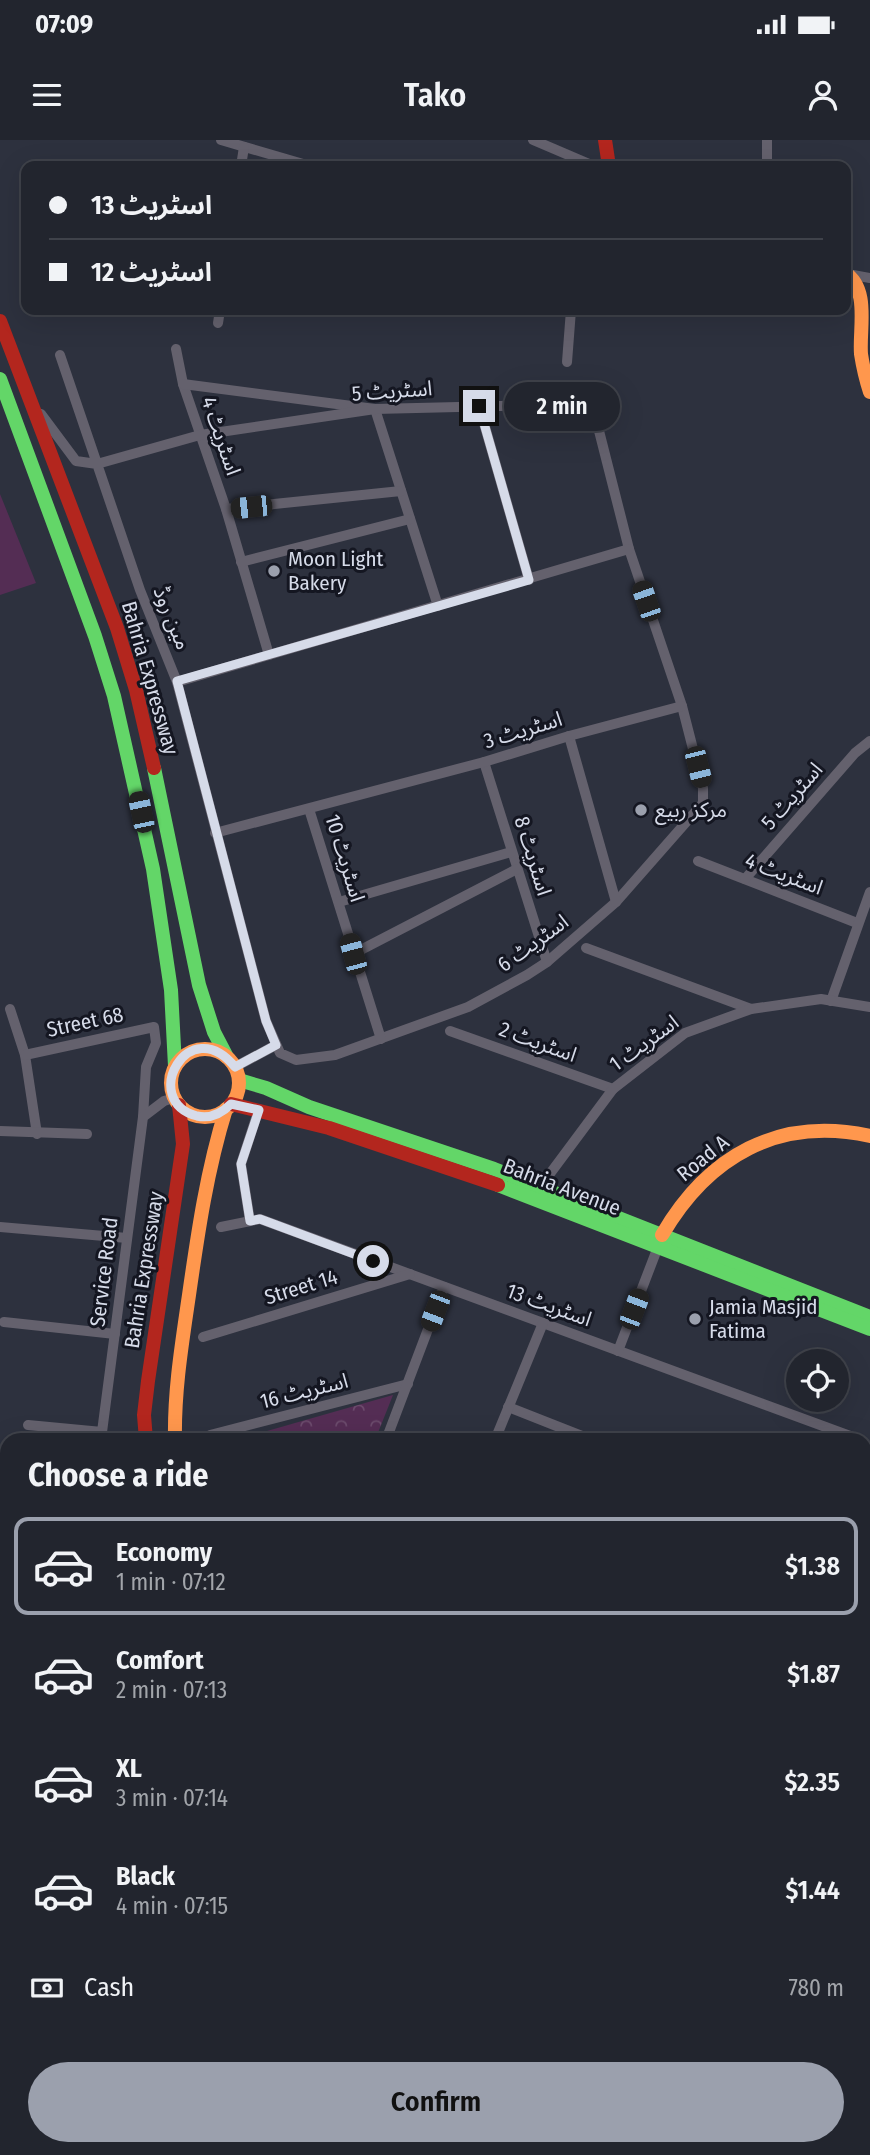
<!DOCTYPE html>
<html lang="en">
<head>
<meta charset="utf-8">
<style>
  body { margin:0; font-family:"Fira Sans Condensed","Noto Sans Arabic",sans-serif; background:#2a2d36; color:#f1f3f6; height:100vh; display:flex; flex-direction:column; font-size:26px; white-space:nowrap }
  * { box-sizing:border-box; margin:0 }
  p { font-size:23px; color:#a2a5aa }
  .icon { flex:none; width:38px; height:38px; fill:none; stroke:currentColor; stroke-width:2; stroke-linecap:round; stroke-linejoin:round }
  .map { position:relative; flex:1; overflow:hidden }
  .details { position:absolute; left:0px; top:1293px; width:872px; height:723px; display:flex; flex-direction:column; background:#22252e; border-radius:21px 21px 0 0; box-shadow:0 7px 28px #0002,0 0 0 2px #3f424a }
  .details>* { flex:none }
  .top-card { position:absolute; left:21px; top:21px; width:830px; height:154px; border-radius:14px; box-shadow:0 7px 28px #0002,0 0 0 2px #3f424a; display:grid; align-content:center; height:154px; padding:0 28px; background:#22252e }
  .controls { position:absolute; left:786px; top:1209px; display:grid; gap:14px }
  .controls a { display:grid; place-items:center; width:63px; height:63px; border-radius:50%; background:#22252e; box-shadow:0 7px 28px #0002,0 0 0 2px #3f424a; font-size:35px }
  .end { position:absolute; width:32px; height:32px; margin:-16px; border:9px solid #d6dbe9; background:#111; box-shadow:0 0 0 4px #111 }
  .from { border-radius:50% }
  .bubble { position:absolute; height:49px; border-radius:24px; background:#22252e; box-shadow:0 7px 28px #0002,0 0 0 2px #3f424a; font-size:23px; font-weight:600; line-height:49px; text-align:center }
  .car { position:absolute; width:21px; height:42px; margin:-21px -10px; border-radius:9px; box-shadow:0 0 5px 2px #0007; background:linear-gradient(#222 24%,#8ab4d8 0 40%,#222 0 76%,#8ab4d8 0 86%,#222 0) }
  .top-card b { display:flex; align-items:center; gap:24px; height:66px; font-size:26px }
  .top-card b+b { border-top:2px solid #3f424a }
  .top-card i { width:18px; height:18px; background:#f1f3f6 }
  ul { padding:0; list-style:none }
  li { display:flex; align-items:center; gap:21px; height:98px; margin:0 14px 10px; padding:0 14px; border:4px solid transparent; border-radius:14px }
  li div { flex:1 }
  li b { display:block; font-size:26px }
  li em { font-style:normal; font-weight:600 }
  li.active { border-color:#9ba0ad }
  li>.icon { width:63px; height:63px; stroke-width:1.5 }
  h2 { padding:0 28px; font-size:32px; line-height:84px }
  .pay { display:flex; align-items:center; gap:18px; height:77px; padding:0 28px; font-size:26px }
  .pay p { margin-inline-start:auto }
  .cta { display:flex; gap:14px; margin-top:auto; padding:14px 28px }
  .cta a { flex:1; height:80px; border-radius:42px; background:#9ba0ad; color:#111; font-size:28px; font-weight:600; line-height:80px; text-align:center }
  .status { display:flex; justify-content:space-between; align-items:center; height:49px; padding:0 35px; background:#22252e; direction:ltr }
  .status svg { height:19px; fill:currentColor }
  header { display:flex; justify-content:space-between; align-items:center; height:91px; padding:0 28px; background:#22252e; font-size:32px; font-weight:600 }
  .map>svg:first-child { display:block }
  .grass { fill:#542d54 }
  .park { fill:url(#park-crowns) }
  .water { fill:url(#water-rules) }
  .lines { fill:none; stroke-linecap:round; stroke-linejoin:round }
  .stream { stroke:#177284; stroke-width:3.5 }
  .street { stroke:#64616d; stroke-width:10 }
  .fast { stroke:#63d668; stroke-width:14 }
  .slow { stroke:#ff974d; stroke-width:14 }
  .jam { stroke:#b3261e; stroke-width:14 }
  .route { stroke:#d6dbe9; stroke-width:9 }
  .poi-dot { fill:#9ba0ad; stroke:#141621; stroke-width:2.5 }
  .labels { text-anchor:middle; dominant-baseline:central; stroke-width:6; stroke-linejoin:round; paint-order:stroke }
  .street-label { font-size:21px; fill:#d6dbe9; stroke:#141621 }
  .poi-label { font-size:21px; fill:#d6dbe9; stroke:#141621; text-anchor:start }
</style>
</head>
<body>
<div class="status"><b>07:09</b><svg viewBox="0 0 49 12"><path d="M0 12V9h3v3zM5 12V6h3v6zM10 12V3h3v9zM15 12V0h3v12zM26 1h20v11H26zM47 4h2v5h-2z"/></svg></div>
<header><svg class="icon" aria-label="menu" viewBox="0 0 24 24"><path d="M4 6h16M4 12h16M4 18h16"/></svg>Tako<svg class="icon" aria-label="person" viewBox="0 0 24 24"><circle cx="12" cy="8" r="4"/><path d="M4 21q1-7 8-7t8 7"/></svg></header>
<div class="map">
<svg width="870" height="2015" viewBox="0 0 870 2015">
  <defs>
    <pattern id="park-crowns" width="20" height="18" patternUnits="userSpaceOnUse" patternTransform="scale(1.75)"><rect width="20" height="18" fill="#542d54"/><path d="M2 6a3 3 0 1 1 6 0M12 15a3 3 0 1 1 6 0" fill="none" stroke="#6c4b6d"/></pattern>
    <pattern id="water-rules" width="6" height="5" patternUnits="userSpaceOnUse" patternTransform="scale(1.75)"><rect width="6" height="5" fill="#177284"/><path d="M0 2.5h6" fill="none" stroke="#438c9b"/></pattern>
  </defs>
  <rect width="100%" height="100%" fill="#2d313e"/>
  <polygon class="grass" points="0,354 36,443 0,455"/>
  <polygon class="park" points="393,1255 375,1300 236,1300"/>
  <path class="water" d="M 0,1531 L 4,1543 C 3,1699 7,1854 7,2009 L 34,2009 L 36,2015 L 0,2015 Z"/>
  <g class="lines">
    <g class="stream">
      <polyline points="864,1614 870,1613"/>
      <polyline points="285,2015 294,2009"/>
    </g>
    <g class="street">
      <polyline points="221,0 310,26"/>
      <polyline points="533,0 594,26"/>
      <polyline points="241,26 244,7"/>
      <polyline points="767,26 767,0"/>
      <polyline points="853,135 870,138"/>
      <polyline points="218,183 220,170"/>
      <polyline points="176,209 183,244 226,369 269,515"/>
      <polyline points="567,222 571,170"/>
      <polyline points="183,244 375,269 438,466"/>
      <polyline points="479,266 529,440"/>
      <polyline points="41,274 76,321 97,324 200,295 375,269 577,264 590,268 596,279 629,409 682,566 703,648 703,663 616,762 547,822 527,835 468,867 335,915 296,920 280,913 266,881 177,542 140,450 60,215"/>
      <polyline points="226,369 401,351"/>
      <polyline points="241,422 410,379"/>
      <polyline points="177,542 629,409"/>
      <polyline points="569,596 616,762"/>
      <polyline points="484,622 547,822"/>
      <polyline points="309,669 381,899"/>
      <polyline points="215,693 484,622 569,596 682,566"/>
      <polyline points="698,721 857,783"/>
      <polyline points="745,739 855,613 870,601"/>
      <polyline points="339,762 511,712"/>
      <polyline points="586,808 751,869"/>
      <polyline points="353,814 517,729"/>
      <polyline points="831,861 870,752"/>
      <polyline points="10,869 25,915 37,994"/>
      <polyline points="450,891 613,949"/>
      <polyline points="25,915 154,887 156,903 146,927 143,977"/>
      <polyline points="235,927 276,905"/>
      <polyline points="0,991 87,994"/>
      <polyline points="541,1054 549,1035 613,949 685,893 751,869 821,859 870,867"/>
      <polyline points="250,1081 241,1024 259,969"/>
      <polyline points="0,1087 127,1098"/>
      <polyline points="221,1087 260,1079 861,1300"/>
      <polyline points="4,1182 115,1194"/>
      <polyline points="203,1197 410,1134"/>
      <polyline points="618,1211 661,1099"/>
      <polyline points="508,1267 592,1300"/>
      <polyline points="28,1285 102,1292 143,977 164,961 174,958"/>
      <polyline points="206,1300 210,1295 408,1244"/>
      <polyline points="386,1300 444,1147"/>
      <polyline points="495,1300 543,1183"/>
      <polyline points="864,1407 870,1409"/>
      <polyline points="864,1490 870,1489"/>
    </g>
    <g class="fast">
      <polyline points="0,239 95,496 114,556 153,729 171,850 175,926"/>
      <polyline points="154,628 199,845 214,892 227,917"/>
      <polyline points="239,940 266,948 309,967 494,1029 870,1177"/>
      <polyline points="498,1045 870,1189"/>
      <polyline points="864,1556 870,1541"/>
      <polyline points="138,2009 140,2015"/>
    </g>
    <g class="slow">
      <path d="M 845,133 C 870,149 859,188 861,214 C 863,227 866,240 870,252"/>
      <circle cx="205" cy="943" r="34"/>
      <path d="M 662,1095 C 708,1016 778,976 870,996"/>
      <path d="M 175,1300 C 174,1251 182,1203 189,1155 C 198,1092 207,1030 226,969"/>
      <polyline points="164,2009 166,2015"/>
    </g>
    <g class="jam">
      <polyline points="605,0 609,26"/>
      <polyline points="0,181 117,488 136,550 154,628"/>
      <polyline points="231,964 329,988 498,1045"/>
      <polyline points="146,1300 144,1275 148,1241 183,1004 179,965"/>
    </g>
  </g>
  <g class="lines">
    <path class="route" d="M 373,1121 L 260,1079 L 250,1081 L 241,1024 L 259,970 L 231,964 C 222,973 210,979 197,976 C 139,961 189,870 235,927 L 276,905 L 266,881 L 177,541 L 529,440 L 479,266"/>
  </g>
  <g class="poi-dot">
    <circle cx="274" cy="431" r="7"/>
    <circle cx="641" cy="670" r="7"/>
    <circle cx="695" cy="1179" r="7"/>
  </g>
  <g class="labels">
    <g class="street-label">
      <text transform="translate(392 251) rotate(-4)">اسٹریٹ 5</text>
      <text transform="translate(221 296) rotate(71)">اسٹریٹ 4</text>
      <text transform="translate(172 478) rotate(68)">مین روڈ</text>
      <text transform="translate(150 538) rotate(74)">Bahria Expressway</text>
      <text transform="translate(523 590) rotate(-17)">اسٹریٹ 3</text>
      <text transform="translate(792 656) rotate(-49)">اسٹریٹ 5</text>
      <text transform="translate(533 716) rotate(73)">اسٹریٹ 8</text>
      <text transform="translate(345 718) rotate(73)">اسٹریٹ 10</text>
      <text transform="translate(784 734) rotate(21)">اسٹریٹ 4</text>
      <text transform="translate(533 803) rotate(-36)">اسٹریٹ 6</text>
      <text transform="translate(85 882) rotate(-12)">Street 68</text>
      <text transform="translate(538 902) rotate(20)">اسٹریٹ 2</text>
      <text transform="translate(644 903) rotate(-36)">اسٹریٹ 1</text>
      <text transform="translate(703 1018) rotate(-39)">Road A</text>
      <text transform="translate(562 1047) rotate(21)">Bahria Avenue</text>
      <text transform="translate(144 1130) rotate(-81)">Bahria Expressway</text>
      <text transform="translate(104 1132) rotate(-83)">Service Road</text>
      <text transform="translate(301 1147) rotate(-17)">Street 14</text>
      <text transform="translate(549 1165) rotate(20)">اسٹریٹ 13</text>
      <text transform="translate(304 1251) rotate(-14)">اسٹریٹ 16</text>
    </g>
    <g class="poi-label">
      <text x="288" y="419">Moon Light<tspan x="288" dy="24">Bakery</tspan></text>
      <text x="655" y="670">مرکز ربیع</text>
      <text x="709" y="1167">Jamia Masjid<tspan x="709" dy="24">Fatima</tspan></text>
    </g>
  </g>
</svg>
<div class="controls">
<a><svg class="icon" aria-label="locate" viewBox="0 0 24 24"><circle cx="12" cy="12" r="6"/><path d="M12 2v4M12 18v4M2 12h4M18 12h4"/></svg></a>
</div>
<i class="end from" style="left:373px;top:1121px"></i>
<i class="end" style="left:479px;top:266px"></i>
<div class="bubble" style="left:504px;top:242px;width:116px">2 min</div>
<i class="car" style="left:251px;top:367px;rotate:264deg"></i>
<i class="car" style="left:646px;top:461px;rotate:341deg"></i>
<i class="car" style="left:698px;top:627px;rotate:166deg"></i>
<i class="car" style="left:141px;top:672px;rotate:348deg"></i>
<i class="car" style="left:353px;top:814px;rotate:345deg"></i>
<i class="car" style="left:634px;top:1169px;rotate:21deg"></i>
<i class="car" style="left:435px;top:1171px;rotate:201deg"></i>
<div class="top-card">
<b><i class="from"></i>اسٹریٹ 13</b>
<b><i></i>اسٹریٹ 12</b>
</div>
<section class="details">
<h2>Choose a ride</h2>
<ul>
<li class="active"><svg class="icon" aria-label="car" viewBox="0 0 24 24"><path d="M5 17H2v-5l4-1 3-4h7l3 4 3 1v5h-3M9 17h6M6 11h13"/><circle cx="7" cy="17" r="2"/><circle cx="17" cy="17" r="2"/></svg><div><b>Economy</b><p>1 min · 07:12</p></div><em>$1.38</em></li>
<li><svg class="icon" aria-label="car" viewBox="0 0 24 24"><path d="M5 17H2v-5l4-1 3-4h7l3 4 3 1v5h-3M9 17h6M6 11h13"/><circle cx="7" cy="17" r="2"/><circle cx="17" cy="17" r="2"/></svg><div><b>Comfort</b><p>2 min · 07:13</p></div><em>$1.87</em></li>
<li><svg class="icon" aria-label="car" viewBox="0 0 24 24"><path d="M5 17H2v-5l4-1 3-4h7l3 4 3 1v5h-3M9 17h6M6 11h13"/><circle cx="7" cy="17" r="2"/><circle cx="17" cy="17" r="2"/></svg><div><b>XL</b><p>3 min · 07:14</p></div><em>$2.35</em></li>
<li><svg class="icon" aria-label="car" viewBox="0 0 24 24"><path d="M5 17H2v-5l4-1 3-4h7l3 4 3 1v5h-3M9 17h6M6 11h13"/><circle cx="7" cy="17" r="2"/><circle cx="17" cy="17" r="2"/></svg><div><b>Black</b><p>4 min · 07:15</p></div><em>$1.44</em></li>
</ul>
<div class="pay"><svg class="icon" aria-label="cash" viewBox="0 0 24 24"><path d="M3 7h18v10H3z"/><circle cx="12" cy="12" r="2"/></svg>Cash<p>780 m</p></div>
<div class="cta"><a>Confirm</a></div>
</section>
</div>
</body>
</html>
